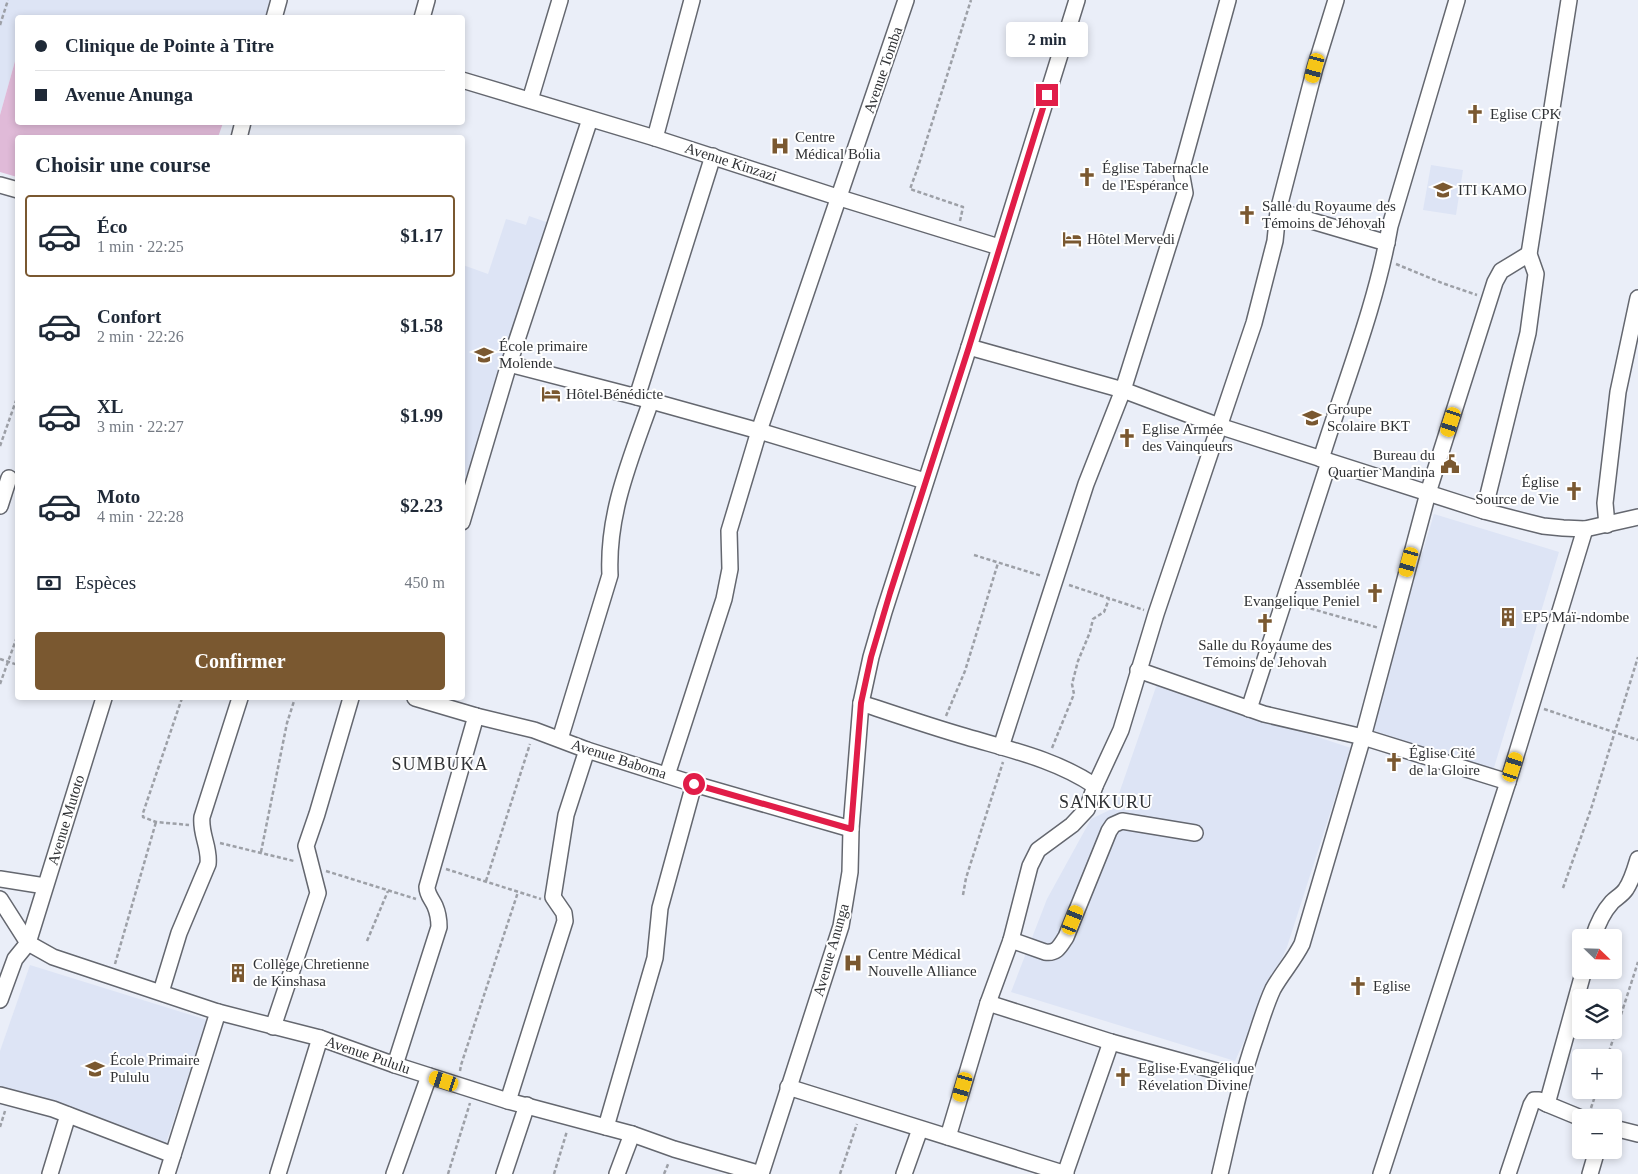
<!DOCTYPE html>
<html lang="fr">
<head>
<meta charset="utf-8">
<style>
  body { margin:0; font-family:"Times New Roman",serif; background:#f6f6f7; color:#1f2937; height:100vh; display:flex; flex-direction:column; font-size:19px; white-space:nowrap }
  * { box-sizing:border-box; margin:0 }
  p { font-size:16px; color:#747a83 }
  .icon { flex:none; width:28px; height:28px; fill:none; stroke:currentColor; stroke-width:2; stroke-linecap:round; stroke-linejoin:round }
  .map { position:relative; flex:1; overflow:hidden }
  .panel { position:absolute; left:15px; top:135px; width:450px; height:565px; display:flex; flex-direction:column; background:#fff; border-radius:5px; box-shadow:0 2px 8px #0003 }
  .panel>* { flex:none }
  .guide { position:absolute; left:15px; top:15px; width:450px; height:110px; border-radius:5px; box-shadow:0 2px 8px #0003; display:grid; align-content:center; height:110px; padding:0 20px; background:#fff }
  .needle { width:32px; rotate:113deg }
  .buttons { position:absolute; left:1572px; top:929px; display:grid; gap:10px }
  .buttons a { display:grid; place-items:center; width:50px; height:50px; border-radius:5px; background:#fff; box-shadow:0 2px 8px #0003; font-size:25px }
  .end { position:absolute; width:22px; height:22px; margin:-11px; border:6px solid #e11d48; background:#fff; box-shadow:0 0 0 2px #fff }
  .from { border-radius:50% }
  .bubble { position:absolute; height:35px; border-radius:5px; background:#fff; box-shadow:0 2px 8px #0003; font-size:16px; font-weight:800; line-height:35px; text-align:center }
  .car { position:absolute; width:15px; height:30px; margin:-15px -8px; border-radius:6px; box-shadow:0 0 4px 1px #0007; background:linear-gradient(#f5c518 24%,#345 0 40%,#f5c518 0 76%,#345 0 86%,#f5c518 0) }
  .guide b { display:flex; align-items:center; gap:18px; height:48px; font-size:19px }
  .guide b+b { border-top:1px solid #e0e1e3 }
  .guide i { width:12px; height:12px; background:#1f2937 }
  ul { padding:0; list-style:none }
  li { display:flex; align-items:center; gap:15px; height:82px; margin:0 10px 8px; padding:0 10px; border:2px solid transparent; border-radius:5px }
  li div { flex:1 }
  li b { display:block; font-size:19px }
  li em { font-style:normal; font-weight:800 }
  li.active { border-color:#7a5830 }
  li>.icon { width:45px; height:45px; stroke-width:1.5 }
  h2 { padding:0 20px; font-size:22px; line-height:60px }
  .pay { display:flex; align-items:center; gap:12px; height:55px; padding:0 20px; font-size:19px }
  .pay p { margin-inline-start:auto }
  .primary-button { display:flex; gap:10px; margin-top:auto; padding:10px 20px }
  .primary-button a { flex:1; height:58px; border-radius:5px; background:#7a5830; color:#fff; font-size:20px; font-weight:800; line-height:58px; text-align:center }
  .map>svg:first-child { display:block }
  .built { fill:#dde4f5 }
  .green { fill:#e0bad8 }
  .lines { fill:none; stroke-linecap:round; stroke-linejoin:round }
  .minor-casing { stroke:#64676f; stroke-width:18 }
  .path { stroke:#9da0a7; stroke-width:2.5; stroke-dasharray:4 2.5; stroke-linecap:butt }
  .minor { stroke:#fff; stroke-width:15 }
  .route { stroke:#e11d48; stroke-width:6 }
  .labels { text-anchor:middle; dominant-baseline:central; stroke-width:4; stroke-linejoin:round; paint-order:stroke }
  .street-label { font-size:15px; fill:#2f3134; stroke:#fff }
  .poi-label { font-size:15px; fill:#2f3134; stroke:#fff; text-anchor:start }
  .quarter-label { font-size:18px; letter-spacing:1px; fill:#2f3134; stroke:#fff }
</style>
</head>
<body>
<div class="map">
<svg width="1638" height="1174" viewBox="0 0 1638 1174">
  <rect width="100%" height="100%" fill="#eaeef8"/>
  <g class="built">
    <polygon points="0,0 272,0 267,17 18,18 17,54 0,115"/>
    <polygon points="1431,165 1463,170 1456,215 1423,210"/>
    <polygon points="529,216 549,223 478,439 463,492 463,265 488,274 506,219 526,225"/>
    <polygon points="1434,514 1559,552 1493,771 1368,732"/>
    <polygon points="1157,684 1351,748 1287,947 1235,1061 1011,992 1047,899 1091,819 1114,808"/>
    <polygon points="30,965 207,1020 166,1143 0,1087 0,1051"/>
  </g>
  <polygon class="green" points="17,54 18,122 223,123 218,137 18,138 17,177 0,172 0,115"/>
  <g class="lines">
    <g class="minor-casing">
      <g id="minor">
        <polyline points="274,18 279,0"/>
        <polyline points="422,18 427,0"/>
        <polyline points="462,80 655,138 840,198 999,247"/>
        <polyline points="530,100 560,0"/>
        <polyline points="239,138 243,122"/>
        <polyline points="655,138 692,0"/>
        <polyline points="0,185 18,190"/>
        <polyline points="1278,211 1387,243"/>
        <polyline points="969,347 1123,390 1219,426 1484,511 1543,526 1563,528 1585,529 1638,517"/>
        <polyline points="509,364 637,397 759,431 925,481"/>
        <polyline points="637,397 713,156"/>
        <path d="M 1321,459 C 1345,382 1376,306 1390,226 L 1457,0"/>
        <polyline points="0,506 9,478"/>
        <polyline points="1484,511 1528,333 1536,274 1529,254 1569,0"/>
        <polyline points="462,522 509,364 590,119"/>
        <polyline points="1607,525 1605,503 1618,392 1638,298"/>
        <polyline points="1138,670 1264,714 1363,737 1508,782"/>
        <polyline points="415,698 476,716 534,730 587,750 694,784 851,829"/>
        <path d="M 861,703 C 897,715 932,727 967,737 C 1011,750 1057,760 1095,786"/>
        <polyline points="1249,709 1329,462"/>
        <path d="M 560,739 L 610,575 C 607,513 631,458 651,401"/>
        <polyline points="1001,747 1086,484 1123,390 1178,215 1185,193 1181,171 1228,0"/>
        <polyline points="667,775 724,599 730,569 729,531 759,431 906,0"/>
        <polyline points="0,879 45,886"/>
        <polyline points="0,899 28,943 53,957 218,1012 320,1038 395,1065 508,1101 632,1134 674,1149 761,1174"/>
        <path d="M 1593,938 C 1597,925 1603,912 1612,902 C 1616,898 1623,894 1626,889 C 1632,880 1635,869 1638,859"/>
        <path d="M 1011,940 L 1045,952 C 1057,954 1060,946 1066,937 L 1109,831 L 1113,825 L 1122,821 L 1195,833"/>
        <path d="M 161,992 L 179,933 L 208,864 C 210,847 200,834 202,817 L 240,698"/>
        <polyline points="0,1000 15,959 28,943 104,698"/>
        <polyline points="988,1003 1111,1042 1242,1078"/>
        <polyline points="273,1027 318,893 306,846 317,814 351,698"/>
        <path d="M 395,1065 L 439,927 C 439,919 438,913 435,906 C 432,899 427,895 427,887 L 476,716"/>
        <polyline points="788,1087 1066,1174"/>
        <polyline points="0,1095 53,1109 173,1155"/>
        <polyline points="508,1101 565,921 564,913 553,897 566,815 587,750"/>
        <polyline points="1581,1118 1547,1104 1584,970"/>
        <polyline points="606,1127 655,958 660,908 694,784"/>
        <polyline points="1614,1128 1638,1134"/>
        <polyline points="948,1137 988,1003 1011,940 1030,866 1038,850 1072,825 1087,809 1095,786 1121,730 1156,614 1254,323 1275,241 1278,211 1315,68 1336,0"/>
        <polyline points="50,1174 68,1115"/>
        <polyline points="167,1174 218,1012"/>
        <polyline points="278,1174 320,1038"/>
        <polyline points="394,1174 429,1076"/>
        <polyline points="504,1174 527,1105"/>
        <polyline points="617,1174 632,1134"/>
        <polyline points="761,1174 841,926 850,872 851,829 861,703 871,657 884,612 969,347 1077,0"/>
        <polyline points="904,1174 920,1129"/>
        <polyline points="1065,1174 1111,1042"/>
        <path d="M 1220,1174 C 1231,1127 1240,1082 1256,1036 C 1261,1021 1266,1004 1273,989 C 1282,973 1294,960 1302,944 L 1363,737 L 1428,493 L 1495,282 L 1501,271 L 1529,254"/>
        <polyline points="1381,1174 1508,782 1585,529"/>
        <polyline points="1508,1174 1531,1105 1534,1100 1539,1100 1547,1104"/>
        <polyline points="1590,1174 1597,1150"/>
      </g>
    </g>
    <g class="path">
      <polyline points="0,25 8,0"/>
      <polyline points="960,221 963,207 910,189 917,170 971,0"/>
      <polyline points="1396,264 1442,283 1477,295"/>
      <polyline points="0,446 18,395"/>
      <polyline points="974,555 1042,576"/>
      <polyline points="1069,585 1144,610"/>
      <polyline points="1298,605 1379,628"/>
      <polyline points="0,659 18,665"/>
      <polyline points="0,684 18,634"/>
      <polyline points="182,698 143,813 143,817 156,822 189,825"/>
      <polyline points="1544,709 1638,740"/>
      <polyline points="946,716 965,671 998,563"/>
      <polyline points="1052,748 1074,694 1072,684 1078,661 1090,632 1093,619 1104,612 1109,599"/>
      <polyline points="220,843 294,861"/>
      <polyline points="261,852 287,723 295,698"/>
      <polyline points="446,869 541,899"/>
      <polyline points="326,871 416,899"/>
      <polyline points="486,881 530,744"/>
      <polyline points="1563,888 1591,809 1638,657"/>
      <polyline points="963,895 966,878 1003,762"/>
      <polyline points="367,941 388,891"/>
      <polyline points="115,964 156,822"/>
      <polyline points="1607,1058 1638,962"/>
      <polyline points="460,1071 461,1065 518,892"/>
      <polyline points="1591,1108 1597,1090"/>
      <polyline points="0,1127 5,1111"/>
      <polyline points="448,1174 470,1103"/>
      <polyline points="554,1174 567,1131"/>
      <polyline points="664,1174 669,1162"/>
      <polyline points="840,1174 857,1124"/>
    </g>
    <use href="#minor" class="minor"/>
  </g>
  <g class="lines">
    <polyline class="route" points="694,784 851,829 861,703 871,657 890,593 969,347 1047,95"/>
  </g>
  <defs>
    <g id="church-bare" transform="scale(1.5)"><path d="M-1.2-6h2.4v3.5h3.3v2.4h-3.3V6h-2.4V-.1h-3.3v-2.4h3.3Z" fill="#7a5830" stroke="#fff" stroke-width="2.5" paint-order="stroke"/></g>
    <g id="hospital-bare" transform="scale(1.5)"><path d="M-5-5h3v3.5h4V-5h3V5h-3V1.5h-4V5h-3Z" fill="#7a5830" stroke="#fff" stroke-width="2.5" paint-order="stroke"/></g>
    <g id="school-bare" transform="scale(1.5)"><path d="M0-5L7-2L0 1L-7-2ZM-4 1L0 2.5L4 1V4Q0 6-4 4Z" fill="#7a5830" stroke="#fff" stroke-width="2.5" paint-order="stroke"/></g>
    <g id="hotel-bare" transform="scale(1.5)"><path d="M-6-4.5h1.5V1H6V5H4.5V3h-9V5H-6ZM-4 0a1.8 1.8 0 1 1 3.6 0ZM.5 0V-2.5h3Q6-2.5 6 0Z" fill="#7a5830" stroke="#fff" stroke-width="2.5" paint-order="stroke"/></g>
    <g id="civic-bare" transform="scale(1.5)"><path d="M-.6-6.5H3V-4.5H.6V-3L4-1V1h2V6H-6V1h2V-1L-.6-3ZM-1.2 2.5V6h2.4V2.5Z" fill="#7a5830" stroke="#fff" stroke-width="2.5" paint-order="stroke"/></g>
    <g id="building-bare" transform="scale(1.5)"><path d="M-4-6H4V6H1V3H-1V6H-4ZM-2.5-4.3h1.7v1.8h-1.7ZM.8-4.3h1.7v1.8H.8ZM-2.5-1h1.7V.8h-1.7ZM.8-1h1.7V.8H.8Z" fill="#7a5830" stroke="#fff" stroke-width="2.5" paint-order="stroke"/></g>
  </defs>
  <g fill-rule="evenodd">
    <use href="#church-bare" x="1475" y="114"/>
    <use href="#hospital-bare" x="780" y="146"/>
    <use href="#church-bare" x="1087" y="177"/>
    <use href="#school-bare" x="1443" y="190"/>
    <use href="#church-bare" x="1247" y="215"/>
    <use href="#hotel-bare" x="1072" y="239"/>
    <use href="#school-bare" x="484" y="355"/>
    <use href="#hotel-bare" x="551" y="394"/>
    <use href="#school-bare" x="1312" y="418"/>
    <use href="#church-bare" x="1127" y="438"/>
    <use href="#civic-bare" x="1450" y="464"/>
    <use href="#church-bare" x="1574" y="491"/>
    <use href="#church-bare" x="1375" y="593"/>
    <use href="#building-bare" x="1508" y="617"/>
    <use href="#church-bare" x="1265" y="623"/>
    <use href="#church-bare" x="1394" y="762"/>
    <use href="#hospital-bare" x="853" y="963"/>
    <use href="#building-bare" x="238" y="973"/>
    <use href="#church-bare" x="1358" y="986"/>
    <use href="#school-bare" x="95" y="1069"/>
    <use href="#church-bare" x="1123" y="1077"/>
  </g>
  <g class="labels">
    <g class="street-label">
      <text transform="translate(883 70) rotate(-71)">Avenue Tomba</text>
      <text transform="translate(731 162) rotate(18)">Avenue Kinzazi</text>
      <text transform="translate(619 759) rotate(18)">Avenue Baboma</text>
      <text transform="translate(66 820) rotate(-73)">Avenue Mutoto</text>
      <text transform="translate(831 950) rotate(-74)">Avenue Anunga</text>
      <text transform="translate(368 1055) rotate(19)">Avenue Pululu</text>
    </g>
    <g class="poi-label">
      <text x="1490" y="114">Eglise CPK</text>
      <text x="795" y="137">Centre<tspan x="795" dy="17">Médical Bolia</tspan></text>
      <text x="1102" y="168">Église Tabernacle<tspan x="1102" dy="17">de l'Espérance</tspan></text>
      <text x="1458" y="190">ITI KAMO</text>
      <text x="1262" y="206">Salle du Royaume des<tspan x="1262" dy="17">Témoins de Jéhovah</tspan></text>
      <text x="1087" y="239">Hôtel Mervedi</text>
      <text x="499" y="346">École primaire<tspan x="499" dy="17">Molende</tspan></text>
      <text x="566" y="394">Hôtel Bénédicte</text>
      <text x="1327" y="409">Groupe<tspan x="1327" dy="17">Scolaire BKT</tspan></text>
      <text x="1142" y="429">Eglise Armée<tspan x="1142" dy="17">des Vainqueurs</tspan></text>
      <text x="1435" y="455" text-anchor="end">Bureau du<tspan x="1435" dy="17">Quartier Mandina</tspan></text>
      <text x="1559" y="482" text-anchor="end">Église<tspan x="1559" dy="17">Source de Vie</tspan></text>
      <text x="1360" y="584" text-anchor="end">Assemblée<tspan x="1360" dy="17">Evangelique Peniel</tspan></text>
      <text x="1523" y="617">EP5 Maï-ndombe</text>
      <text x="1265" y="645" text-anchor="middle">Salle du Royaume des<tspan x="1265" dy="17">Témoins de Jehovah</tspan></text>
      <text x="1409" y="753">Église Cité<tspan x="1409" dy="17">de la Gloire</tspan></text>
      <text x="868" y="954">Centre Médical<tspan x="868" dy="17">Nouvelle Alliance</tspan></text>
      <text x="253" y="964">Collège Chretienne<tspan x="253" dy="17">de Kinshasa</tspan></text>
      <text x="1373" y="986">Eglise</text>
      <text x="110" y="1060">École Primaire<tspan x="110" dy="17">Pululu</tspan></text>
      <text x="1138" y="1068">Eglise Evangélique<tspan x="1138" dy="17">Révelation Divine</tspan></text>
    </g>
    <g class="quarter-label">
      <text x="440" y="764">SUMBUKA</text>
      <text x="1106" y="802">SANKURU</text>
    </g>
  </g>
</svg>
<div class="buttons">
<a><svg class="needle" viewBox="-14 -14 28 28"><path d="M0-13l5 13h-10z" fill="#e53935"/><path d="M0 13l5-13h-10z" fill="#747a83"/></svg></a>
<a><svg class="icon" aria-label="layers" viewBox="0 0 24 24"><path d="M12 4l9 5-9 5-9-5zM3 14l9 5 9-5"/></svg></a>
<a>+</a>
<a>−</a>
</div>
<i class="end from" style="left:694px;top:784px"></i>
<i class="end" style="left:1047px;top:95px"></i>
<div class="bubble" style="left:1006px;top:22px;width:82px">2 min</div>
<i class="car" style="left:1315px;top:68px;rotate:195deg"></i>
<i class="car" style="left:1451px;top:422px;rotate:198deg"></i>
<i class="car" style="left:1409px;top:562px;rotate:196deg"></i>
<i class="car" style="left:1513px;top:767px;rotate:18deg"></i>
<i class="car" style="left:1073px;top:920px;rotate:22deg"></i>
<i class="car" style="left:444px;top:1081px;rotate:288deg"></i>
<i class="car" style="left:963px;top:1087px;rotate:196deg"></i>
<div class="guide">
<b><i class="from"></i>Clinique de Pointe à Titre</b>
<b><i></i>Avenue Anunga</b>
</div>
<section class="panel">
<h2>Choisir une course</h2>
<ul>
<li class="active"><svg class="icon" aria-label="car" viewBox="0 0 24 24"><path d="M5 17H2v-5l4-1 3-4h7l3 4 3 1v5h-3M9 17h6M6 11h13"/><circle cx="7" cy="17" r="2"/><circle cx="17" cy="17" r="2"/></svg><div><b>Éco</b><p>1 min · 22:25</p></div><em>$1.17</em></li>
<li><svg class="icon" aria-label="car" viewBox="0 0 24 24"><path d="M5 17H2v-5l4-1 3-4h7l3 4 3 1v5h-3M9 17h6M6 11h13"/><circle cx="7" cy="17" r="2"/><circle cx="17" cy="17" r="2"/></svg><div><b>Confort</b><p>2 min · 22:26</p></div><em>$1.58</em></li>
<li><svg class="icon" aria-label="car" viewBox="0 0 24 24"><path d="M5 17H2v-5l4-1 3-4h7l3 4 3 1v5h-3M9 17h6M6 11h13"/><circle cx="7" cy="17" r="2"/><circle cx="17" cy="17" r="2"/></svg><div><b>XL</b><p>3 min · 22:27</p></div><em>$1.99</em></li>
<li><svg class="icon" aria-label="car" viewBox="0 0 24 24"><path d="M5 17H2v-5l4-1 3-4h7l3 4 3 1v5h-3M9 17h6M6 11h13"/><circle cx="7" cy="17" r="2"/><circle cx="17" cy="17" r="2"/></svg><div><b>Moto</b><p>4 min · 22:28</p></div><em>$2.23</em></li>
</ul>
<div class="pay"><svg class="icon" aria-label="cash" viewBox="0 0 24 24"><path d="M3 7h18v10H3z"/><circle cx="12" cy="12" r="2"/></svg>Espèces<p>450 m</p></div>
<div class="primary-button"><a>Confirmer</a></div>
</section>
</div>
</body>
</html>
